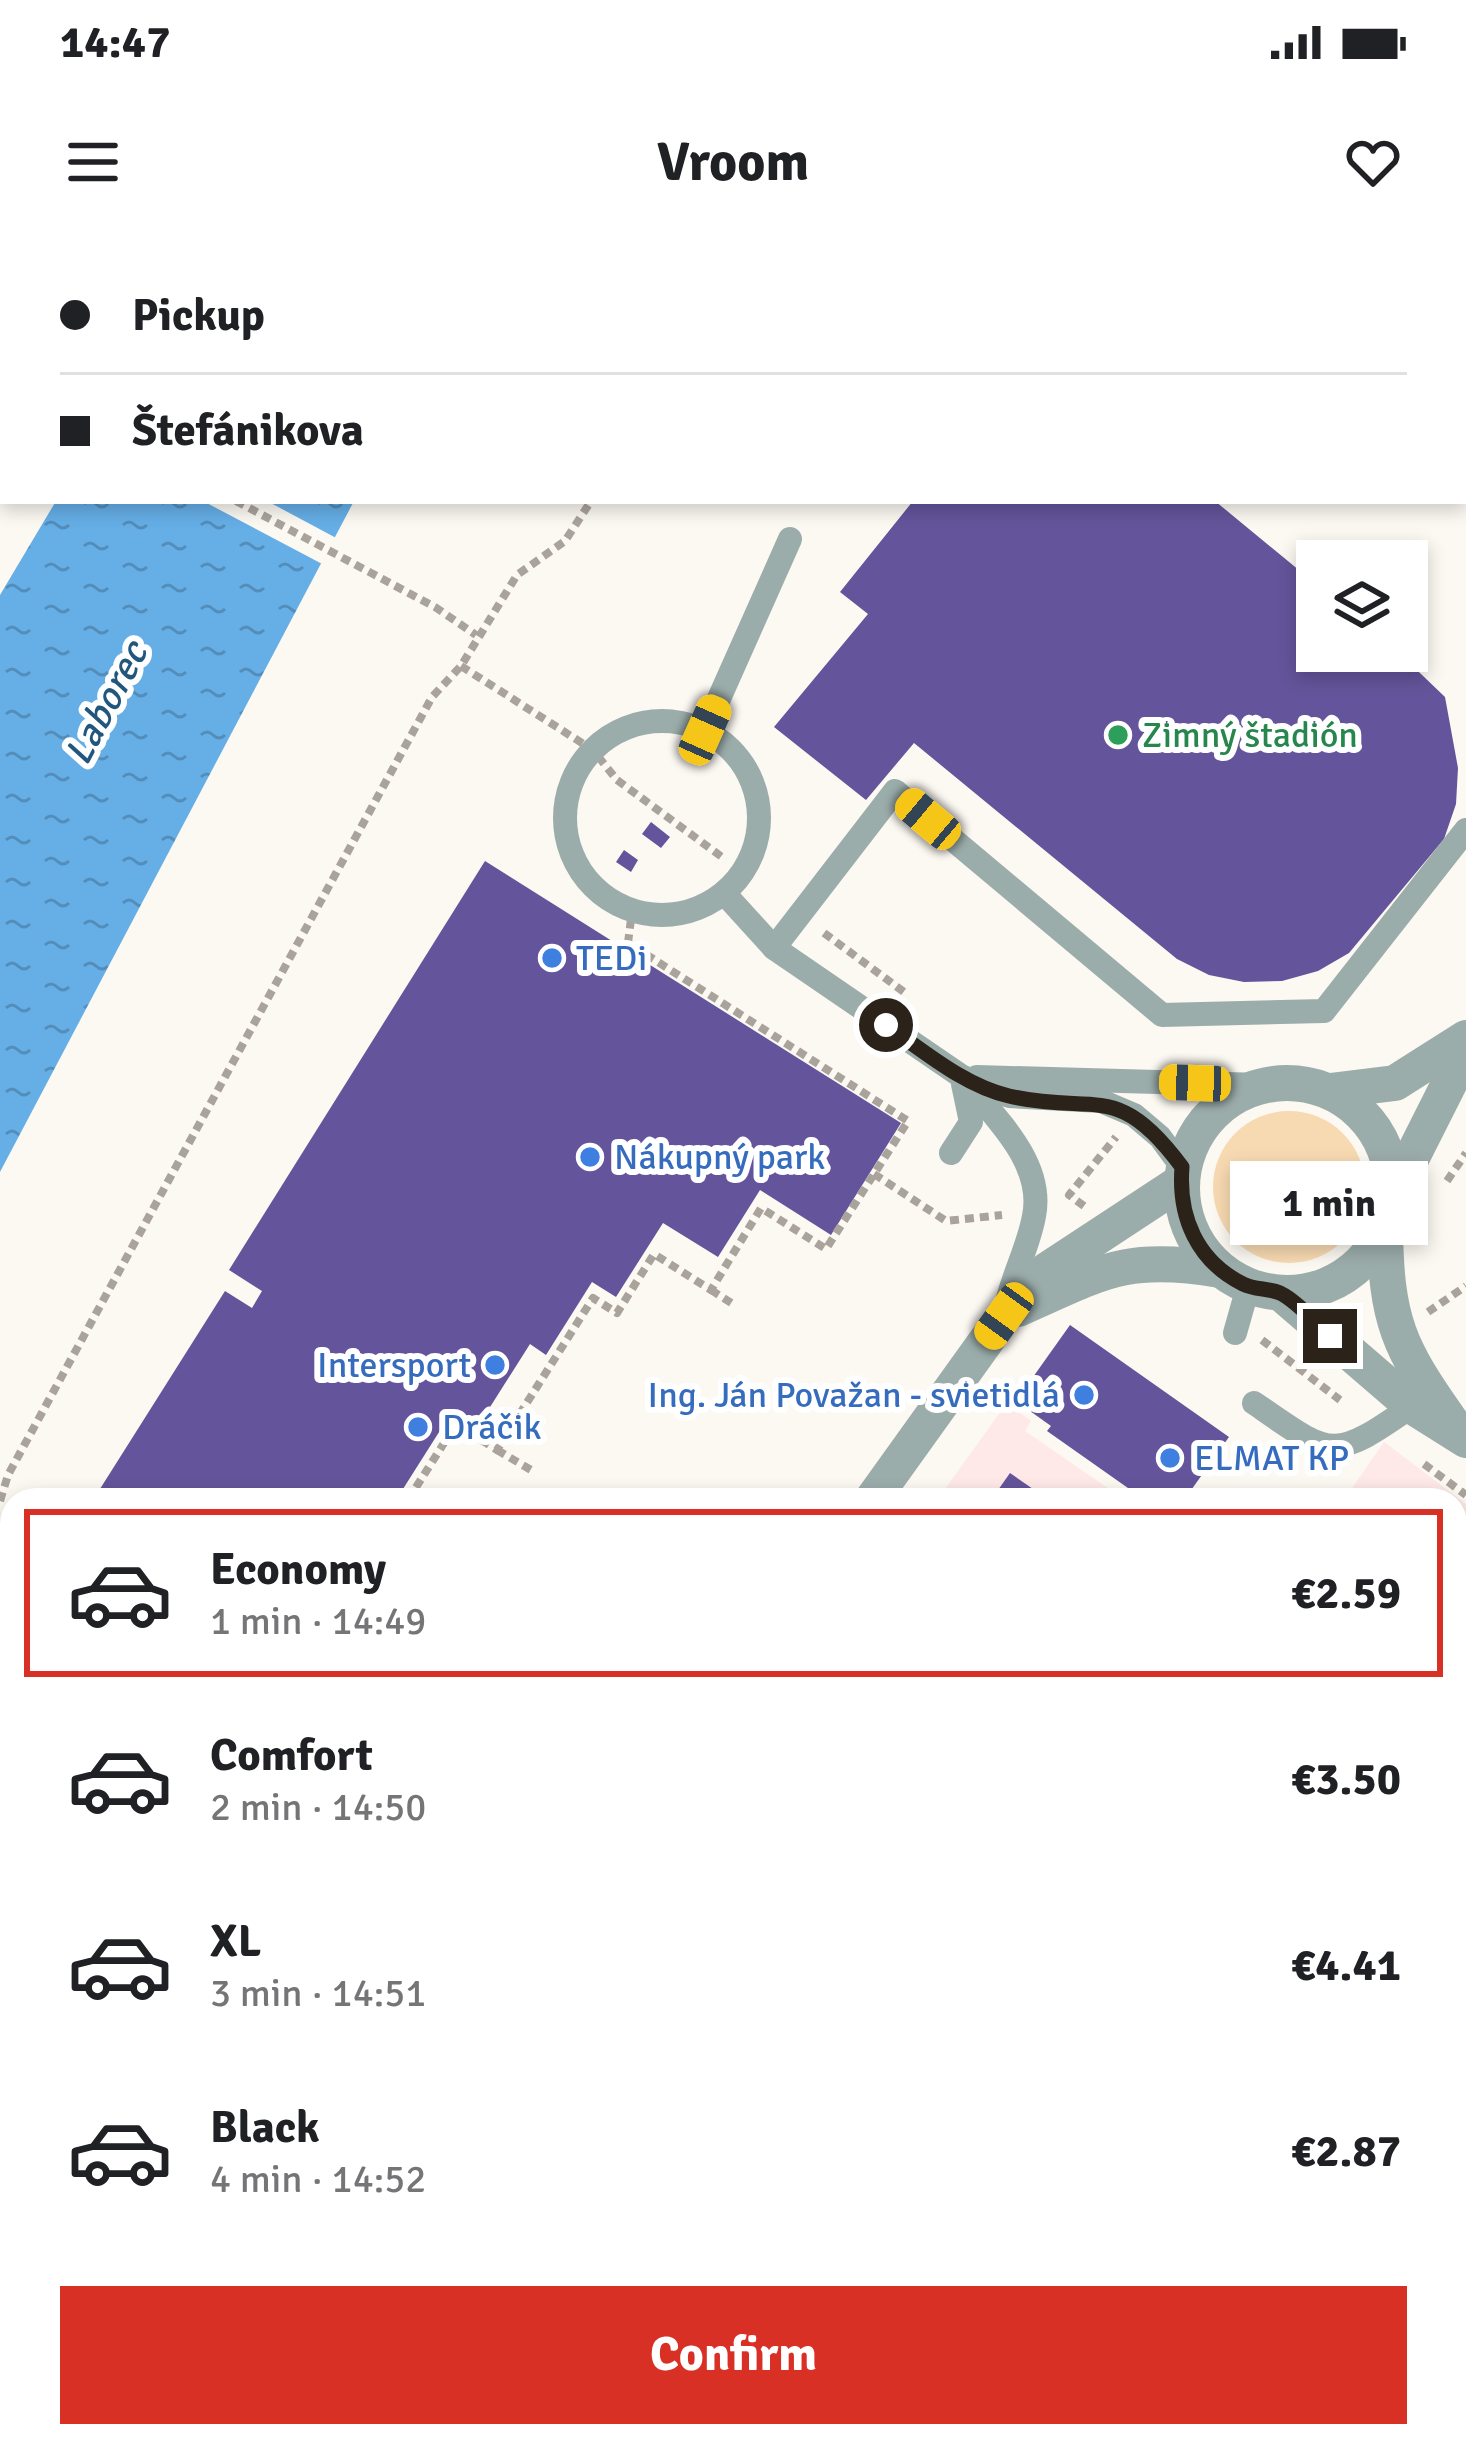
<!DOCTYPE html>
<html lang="en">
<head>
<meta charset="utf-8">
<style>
  body { margin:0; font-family:Signika,sans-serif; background:#f2f2f2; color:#202124; height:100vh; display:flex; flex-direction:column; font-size:45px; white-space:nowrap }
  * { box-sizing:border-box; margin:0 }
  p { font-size:39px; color:#757577 }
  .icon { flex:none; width:66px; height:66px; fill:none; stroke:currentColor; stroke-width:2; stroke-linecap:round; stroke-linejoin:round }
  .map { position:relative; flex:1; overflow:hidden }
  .sheet { position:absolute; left:0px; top:1248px; width:1467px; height:960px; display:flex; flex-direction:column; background:#fff; border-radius:36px 36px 0 0; box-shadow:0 6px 18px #0003 }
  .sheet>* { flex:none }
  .top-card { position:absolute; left:0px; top:0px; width:1467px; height:264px; box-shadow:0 6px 18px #0003; display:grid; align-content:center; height:264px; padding:0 60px; background:#fff }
  .controls { position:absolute; left:1296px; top:300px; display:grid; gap:24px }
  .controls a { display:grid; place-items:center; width:132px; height:132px; border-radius:0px; background:#fff; box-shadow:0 6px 18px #0003; font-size:60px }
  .end { position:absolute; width:54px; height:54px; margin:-27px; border:15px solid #2b2319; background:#fff; box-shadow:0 0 0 6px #fff }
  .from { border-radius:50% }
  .bubble { position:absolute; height:84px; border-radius:0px; background:#fff; box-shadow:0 6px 18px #0003; font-size:39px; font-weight:700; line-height:84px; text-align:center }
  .car { position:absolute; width:36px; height:72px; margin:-36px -18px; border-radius:15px; box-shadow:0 0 9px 3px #0007; background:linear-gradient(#f5c518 24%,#345 0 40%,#f5c518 0 76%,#345 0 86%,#f5c518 0) }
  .top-card b { display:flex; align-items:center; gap:42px; height:114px; font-size:45px }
  .top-card b+b { border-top:3px solid #e0e0e0 }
  .top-card i { width:30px; height:30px; background:#202124 }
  ul { padding:21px 0 0; list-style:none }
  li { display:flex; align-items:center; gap:36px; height:168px; margin:0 24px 18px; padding:0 36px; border:6px solid transparent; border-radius:0px }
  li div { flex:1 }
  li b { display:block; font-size:45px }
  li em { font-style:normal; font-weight:700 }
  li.active { border-color:#d93025 }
  li>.icon { width:108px; height:108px; stroke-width:1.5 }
  .button { display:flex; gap:24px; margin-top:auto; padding:24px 60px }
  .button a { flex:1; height:138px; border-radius:0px; background:#d93025; color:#fff; font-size:48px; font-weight:700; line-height:138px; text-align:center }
  .status { display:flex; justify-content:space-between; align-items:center; height:84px; padding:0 60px; background:#fff; direction:ltr }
  .status svg { height:33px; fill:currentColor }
  header { display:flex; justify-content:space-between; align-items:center; height:156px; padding:0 60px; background:#fff; font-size:54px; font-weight:700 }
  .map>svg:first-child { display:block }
  .education { fill:#fee8e8 }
  .grass { fill:#f8dab2 }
  .water { fill:url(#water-ripples) }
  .pier { fill:#fcf8f2 }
  .building { fill:#64549b }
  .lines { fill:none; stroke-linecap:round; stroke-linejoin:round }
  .path { stroke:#a9a39c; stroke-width:8; stroke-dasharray:9 6; stroke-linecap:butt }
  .lane { stroke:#9badab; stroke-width:24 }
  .street { stroke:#9badab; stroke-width:36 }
  .primary { stroke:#4d6e6b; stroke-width:36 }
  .route { stroke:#2b2319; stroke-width:15 }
  .leisure-dot { fill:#2e9e5b; stroke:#fff; stroke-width:4.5 }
  .shop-dot { fill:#3f7fe0; stroke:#fff; stroke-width:4.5 }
  .labels { text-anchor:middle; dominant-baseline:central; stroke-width:12; stroke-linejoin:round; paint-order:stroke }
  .leisure-label { font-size:36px; fill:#27864d; stroke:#fff; text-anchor:start }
  .shop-label { font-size:36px; fill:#366cbe; stroke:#fff; text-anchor:start }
  .water-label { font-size:39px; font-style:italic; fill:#22577d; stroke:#fff }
</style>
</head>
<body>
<div class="status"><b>14:47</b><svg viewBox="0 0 49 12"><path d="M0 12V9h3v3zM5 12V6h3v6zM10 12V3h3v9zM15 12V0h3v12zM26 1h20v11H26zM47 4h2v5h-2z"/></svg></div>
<header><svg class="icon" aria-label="menu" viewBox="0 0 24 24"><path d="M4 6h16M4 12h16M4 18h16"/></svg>Vroom<svg class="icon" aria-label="heart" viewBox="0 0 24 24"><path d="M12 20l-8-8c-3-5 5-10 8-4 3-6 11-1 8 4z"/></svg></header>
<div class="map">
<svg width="1466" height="2208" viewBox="0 0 1466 2208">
  <defs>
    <pattern id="water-ripples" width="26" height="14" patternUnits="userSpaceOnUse" patternTransform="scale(3)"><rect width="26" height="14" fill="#65aee6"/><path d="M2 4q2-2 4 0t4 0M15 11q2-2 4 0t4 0" fill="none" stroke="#538dba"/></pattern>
  </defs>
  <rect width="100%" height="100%" fill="#fcf8f2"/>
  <g class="education">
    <polygon points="1007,1163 1031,1181 1025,1191 1125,1260 937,1260"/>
    <polygon points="1384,1202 1466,1264 1466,1848 1455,1863 1455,1260 1344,1260"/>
  </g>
  <g class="grass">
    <circle cx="1289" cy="947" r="76"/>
    <polygon points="1466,1439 1466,1628 1455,1642 1455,1453"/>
  </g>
  <g class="water">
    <polygon points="207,0 491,0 205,3"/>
    <polygon points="56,261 354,261 0,932 0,355"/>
  </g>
  <polygon class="pier" points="203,261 267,261 340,300 326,326"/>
  <g class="building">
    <polygon points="913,261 1215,261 1317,345 1317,411 1397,411 1445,457 1458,528 1456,564 1444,599 1349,713 1318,731 1282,741 1244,742 1209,735 1177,719 914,503 866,560 774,487 868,374 840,352"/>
    <polygon points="651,582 670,597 661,608 642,594"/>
    <polygon points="624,610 638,620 631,632 616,622"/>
    <polygon points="485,621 901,883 831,995 760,950 718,1017 663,983 616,1057 592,1042 546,1115 530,1104 478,1186 453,1170 396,1260 93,1260 225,1051 252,1068 262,1051 229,1030"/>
    <polygon points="1070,1085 1229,1197 1184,1260 1145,1260 1047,1191 1051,1186 1016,1161"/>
    <polygon points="1010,1233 1049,1260 991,1260"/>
    <polygon points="0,1812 12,1820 12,1945 0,1937"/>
    <polygon points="1466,1914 1466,1966 1455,1959 1455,1930"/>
    <polygon points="12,1982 12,2010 0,2002"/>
    <polygon points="12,2023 12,2075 0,2068 0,2041"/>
    <polygon points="222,2196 421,2196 414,2208 214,2208"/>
    <polygon points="786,2196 856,2196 875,2208 805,2208"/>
  </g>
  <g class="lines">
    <g class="path">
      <polyline points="676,3 678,0"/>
      <polyline points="0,136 3,137"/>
      <polyline points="236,261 435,367 476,395"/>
      <polyline points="461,426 593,510 617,540 726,620"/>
      <polyline points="824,693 904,752"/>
      <polyline points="874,934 946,981 1002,975"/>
      <polyline points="1447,941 1466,913"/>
      <polyline points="1084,966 1069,955 1116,897"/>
      <polyline points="711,1050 736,1066"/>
      <polyline points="1428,1072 1466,1046"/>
      <polyline points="1262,1100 1340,1160"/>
      <polyline points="497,1210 531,1230"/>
      <polyline points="1424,1224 1466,1255"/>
      <polyline points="571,1256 578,1260"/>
      <polyline points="408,1260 456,1184 497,1210 593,1058 617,1073 654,1014 711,1050 761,968 826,1009 908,881 628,703 632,671"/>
      <polyline points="0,1261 8,1235 432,457 461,426 517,335 565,301 591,261"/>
      <polyline points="0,1399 12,1411"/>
      <polyline points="0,1959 12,1955"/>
      <polyline points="109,2208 117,2196"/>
    </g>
    <g class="lane">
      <polyline points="1252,0 1257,3"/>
      <polyline points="1464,131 1466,132"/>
      <circle cx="662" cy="578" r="97"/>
      <polyline points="705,490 790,299"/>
      <polyline points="724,653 774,708 961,836 1009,856 1101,861 1134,875 1160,897 1182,927"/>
      <polyline points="774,708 895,551 1162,775 1324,771 1466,590"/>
      <polyline points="977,837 1262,845"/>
      <path d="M 963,838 C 993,876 1045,922 1034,976 C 1028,1010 1010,1040 1004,1075"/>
      <polyline points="951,913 971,882 963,844"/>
      <polyline points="1235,1093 1248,1047"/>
      <path d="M 1254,1163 C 1332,1217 1332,1222 1412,1166"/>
      <polyline points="1455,1312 1466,1298"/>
      <polyline points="469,2208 477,2196"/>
      <polyline points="553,2208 561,2196"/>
    </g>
    <g class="street">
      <circle cx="1287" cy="948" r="105"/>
      <polyline points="1330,851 1395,843 1466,798"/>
      <polyline points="1393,955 1466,810"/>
      <path d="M 1385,987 C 1386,1081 1398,1107 1452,1183"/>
      <polyline points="1282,1054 1412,1166 1466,1200"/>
      <path d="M 1018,1069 C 1102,1032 1125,1014 1220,1030"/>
      <polyline points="872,1260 1004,1076 1047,1030 1181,942"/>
      <polyline points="0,1726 12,1735"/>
      <polyline points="673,2196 691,2208"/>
    </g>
    <g class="primary">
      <polyline points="0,1516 12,1524"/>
      <polyline points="1086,2196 1118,2208"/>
    </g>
  </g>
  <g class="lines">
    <path class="route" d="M 886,785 C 924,811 963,845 1009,856 C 1096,876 1117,839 1182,927 C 1178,977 1197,1021 1243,1044 C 1255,1050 1268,1048 1280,1053 C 1297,1061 1315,1083 1330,1096"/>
  </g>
  <circle class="leisure-dot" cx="1118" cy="495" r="12"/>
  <g class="shop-dot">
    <circle cx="552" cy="718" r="12"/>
    <circle cx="590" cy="917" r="12"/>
    <circle cx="495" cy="1125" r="12"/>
    <circle cx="1084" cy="1155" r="12"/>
    <circle cx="418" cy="1187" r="12"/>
    <circle cx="1170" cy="1218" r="12"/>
  </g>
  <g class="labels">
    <g class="leisure-label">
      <text x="1142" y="495">Zimný štadión</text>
    </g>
    <g class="shop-label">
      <text x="576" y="718">TEDi</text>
      <text x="614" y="917">Nákupný park</text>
      <text x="471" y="1125" text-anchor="end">Intersport</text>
      <text x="1060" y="1155" text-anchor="end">Ing. Ján Považan - svietidlá</text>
      <text x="442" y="1187">Dráčik</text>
      <text x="1194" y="1218">ELMAT KP</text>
    </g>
    <g class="water-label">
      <text transform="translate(106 463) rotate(-62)">Laborec</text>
    </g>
  </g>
</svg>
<div class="controls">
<a><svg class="icon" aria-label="layers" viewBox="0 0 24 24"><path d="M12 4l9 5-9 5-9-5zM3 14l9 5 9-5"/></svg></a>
</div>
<i class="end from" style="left:886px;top:785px"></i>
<i class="end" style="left:1330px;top:1096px"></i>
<div class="bubble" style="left:1230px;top:921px;width:198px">1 min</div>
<i class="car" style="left:705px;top:490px;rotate:24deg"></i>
<i class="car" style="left:928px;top:579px;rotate:310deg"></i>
<i class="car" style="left:1195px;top:843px;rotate:272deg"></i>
<i class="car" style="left:1004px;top:1076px;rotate:216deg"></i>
<div class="top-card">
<b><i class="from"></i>Pickup</b>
<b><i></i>Štefánikova</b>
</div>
<section class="sheet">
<ul>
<li class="active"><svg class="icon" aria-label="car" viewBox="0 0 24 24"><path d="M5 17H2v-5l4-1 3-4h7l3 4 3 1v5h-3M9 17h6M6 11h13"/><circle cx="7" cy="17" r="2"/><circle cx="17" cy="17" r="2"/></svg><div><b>Economy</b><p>1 min · 14:49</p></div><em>€2.59</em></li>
<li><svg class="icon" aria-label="car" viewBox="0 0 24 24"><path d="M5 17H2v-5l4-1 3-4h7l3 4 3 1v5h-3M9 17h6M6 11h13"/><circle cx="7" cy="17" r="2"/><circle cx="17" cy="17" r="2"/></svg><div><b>Comfort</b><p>2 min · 14:50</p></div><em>€3.50</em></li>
<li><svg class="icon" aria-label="car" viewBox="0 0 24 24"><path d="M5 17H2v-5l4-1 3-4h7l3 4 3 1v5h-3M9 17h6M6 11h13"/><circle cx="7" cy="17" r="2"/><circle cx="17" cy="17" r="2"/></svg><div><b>XL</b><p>3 min · 14:51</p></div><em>€4.41</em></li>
<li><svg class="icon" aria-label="car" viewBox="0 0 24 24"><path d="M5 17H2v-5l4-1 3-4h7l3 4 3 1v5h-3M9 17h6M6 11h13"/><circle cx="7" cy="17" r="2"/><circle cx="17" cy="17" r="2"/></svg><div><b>Black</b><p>4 min · 14:52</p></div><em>€2.87</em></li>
</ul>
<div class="button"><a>Confirm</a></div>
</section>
</div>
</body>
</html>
